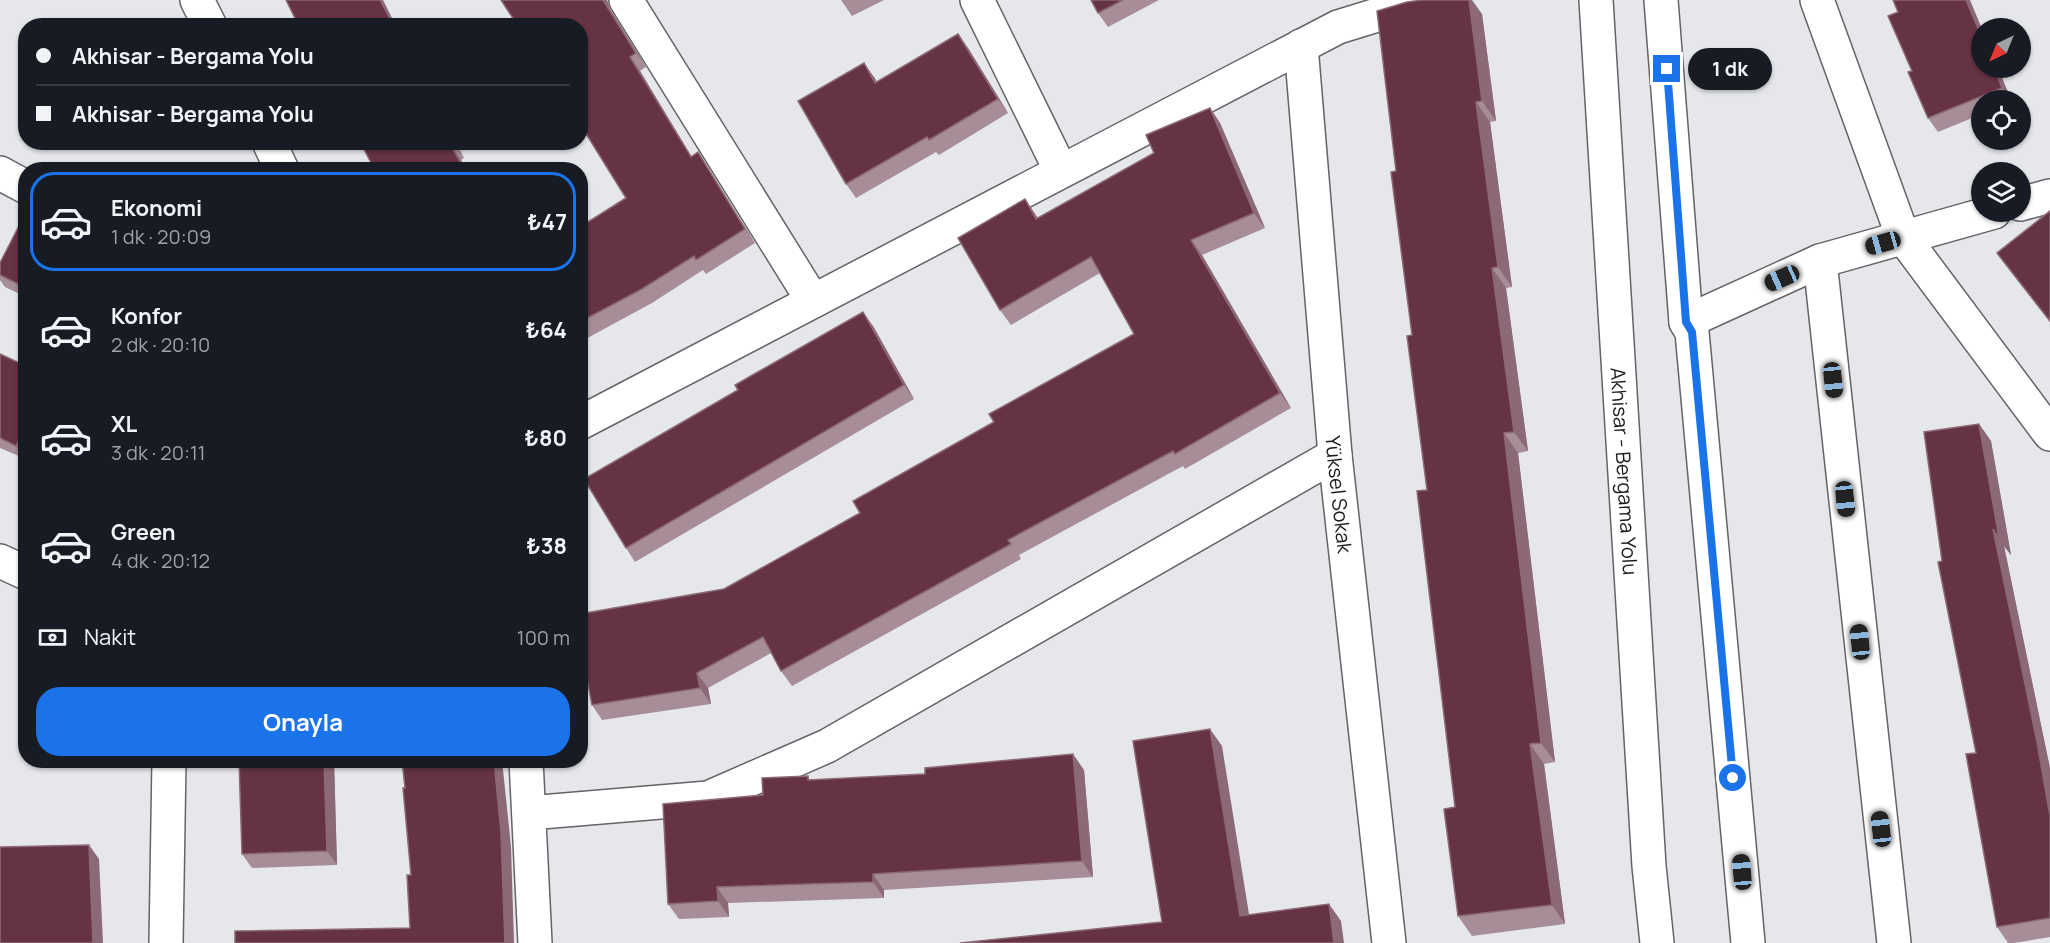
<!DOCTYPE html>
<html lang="tr">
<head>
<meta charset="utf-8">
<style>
  body { margin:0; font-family:Manrope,sans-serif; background:#242831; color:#f1f3f6; height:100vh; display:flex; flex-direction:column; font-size:22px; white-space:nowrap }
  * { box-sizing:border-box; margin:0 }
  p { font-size:20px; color:#9ea1a6 }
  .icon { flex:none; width:33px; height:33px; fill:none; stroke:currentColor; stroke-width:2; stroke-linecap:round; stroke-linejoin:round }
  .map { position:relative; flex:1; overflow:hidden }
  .sheet { position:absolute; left:18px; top:162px; width:570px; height:606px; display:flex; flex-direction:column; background:#171b24; border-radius:24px; box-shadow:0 2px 4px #0004 }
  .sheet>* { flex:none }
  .top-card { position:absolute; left:18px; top:18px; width:570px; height:132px; border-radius:24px; box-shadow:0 2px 4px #0004; display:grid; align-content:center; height:132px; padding:0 18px; background:#171b24 }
  .needle { width:39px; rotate:223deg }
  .fabs { position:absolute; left:1971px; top:18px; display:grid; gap:12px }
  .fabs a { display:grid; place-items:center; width:60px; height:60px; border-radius:50%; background:#171b24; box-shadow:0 2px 4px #0004; font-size:30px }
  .end { position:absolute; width:27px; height:27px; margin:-14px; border:8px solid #1a73e8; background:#fff; box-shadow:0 0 0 3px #fff }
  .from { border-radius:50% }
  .bubble { position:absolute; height:42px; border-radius:21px; background:#171b24; box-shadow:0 2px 4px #0004; font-size:20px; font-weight:700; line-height:42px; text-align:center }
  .car { position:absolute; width:18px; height:36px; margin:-18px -9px; border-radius:8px; box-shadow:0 0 4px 2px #0007; background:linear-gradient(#222 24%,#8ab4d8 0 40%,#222 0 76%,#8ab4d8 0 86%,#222 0) }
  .top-card b { display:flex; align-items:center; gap:21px; height:57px; font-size:22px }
  .top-card b+b { border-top:2px solid #363941 }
  .top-card i { width:15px; height:15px; background:#f1f3f6 }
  ul { padding:10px 0 0; list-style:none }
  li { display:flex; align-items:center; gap:18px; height:99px; margin:0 12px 9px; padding:0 6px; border:3px solid transparent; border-radius:24px }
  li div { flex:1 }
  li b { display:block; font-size:22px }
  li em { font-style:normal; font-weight:700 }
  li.current { border-color:#1a73e8 }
  li>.icon { width:54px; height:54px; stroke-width:1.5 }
  .pay { display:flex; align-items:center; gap:15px; height:66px; padding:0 18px; font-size:22px }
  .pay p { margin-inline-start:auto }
  .action { display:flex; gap:12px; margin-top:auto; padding:12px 18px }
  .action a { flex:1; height:69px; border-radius:24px; background:#1a73e8; color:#fff; font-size:24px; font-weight:700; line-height:69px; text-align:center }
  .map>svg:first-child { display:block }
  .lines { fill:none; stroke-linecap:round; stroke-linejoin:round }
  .minor-casing { stroke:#636467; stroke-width:36 }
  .primary-casing { stroke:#636467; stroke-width:36 }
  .minor { stroke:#fff; stroke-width:33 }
  .primary { stroke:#fff; stroke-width:33 }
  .wall { fill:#a68d98 }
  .shaded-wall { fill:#8c6976 }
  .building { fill:#634; stroke:#8c6976; stroke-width:1.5 }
  .route { stroke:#1a73e8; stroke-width:8 }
  .labels { text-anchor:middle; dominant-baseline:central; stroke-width:6; stroke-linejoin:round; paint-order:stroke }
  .street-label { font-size:20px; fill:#1a1b1c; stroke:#e6e7eb }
</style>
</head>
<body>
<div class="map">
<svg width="2050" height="943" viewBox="0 0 2050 943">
  <rect width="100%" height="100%" fill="#e6e7eb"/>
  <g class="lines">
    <g class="minor-casing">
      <g id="minor">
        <polyline points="197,0 210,26"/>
        <polyline points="626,0 813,301"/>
        <polyline points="977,0 1061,171"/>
        <polyline points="1817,0 1903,237 2050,434"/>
        <path id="s1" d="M 1301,46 L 1335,455 L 1389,943"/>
        <polyline points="269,142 282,170"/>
        <polyline points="0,173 26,187"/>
        <polyline points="2020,204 2050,196"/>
        <polyline points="1820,261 1894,943"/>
        <polyline points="1686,322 1820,261 1994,212"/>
        <polyline points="580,423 1338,27 1426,0"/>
        <polyline points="0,561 26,573"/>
        <polyline points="526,760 535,943"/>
        <polyline points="529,813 708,798 827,746 1335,455"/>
        <polyline points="166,943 169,760"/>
      </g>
    </g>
    <g class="primary-casing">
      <g id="primary">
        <path id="s2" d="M 1596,0 L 1649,866 L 1657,943"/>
        <polyline points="1661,0 1686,322 1692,332 1748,943"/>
      </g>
    </g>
    <use href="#minor" class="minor"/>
    <use href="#primary" class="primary"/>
  </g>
  <g class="wall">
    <polygon points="607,0 610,9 646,67 640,71 691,156 698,152 707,167 755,243 706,274 703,270 652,303 580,342 580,227 626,198 580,124"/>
    <polygon points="841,0 884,0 852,16"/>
    <polygon points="1091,0 1159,0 1108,27 1098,13"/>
    <polygon points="1482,14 1496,121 1490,122 1512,287 1506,288 1528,451 1518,453 1555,762 1544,764 1565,924 1472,936 1458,916 1455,807 1427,490 1396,171"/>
    <polygon points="968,48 1008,113 939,155 936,152 856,198 846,184 874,77 877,82"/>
    <polygon points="1998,68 2011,100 1982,100 1982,114 1938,132 1928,118 1912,71"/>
    <polygon points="1210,108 1220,123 1265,228 1202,255 1291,408 1185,469 1183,466 1019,555 1021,559 792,686 781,671 771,653 708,688 711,704 602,720 592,705 724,589 860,513 994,422 1134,334 1100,273 1011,325 1000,310 1025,199 1038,218 1154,153"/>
    <polygon points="455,142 464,158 461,160 466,170 375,170"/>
    <polygon points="2050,211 2050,322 2007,267 1997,253"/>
    <polygon points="26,212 26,297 5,287 0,280 0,263"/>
    <polygon points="873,326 914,399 635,562 626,548"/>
    <polygon points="0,354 26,366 26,459 0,448"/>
    <polygon points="1979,424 1991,441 2011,555 2004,546 2050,768 2050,937 2014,943 2008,943 1997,927 1976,753 1942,561"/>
    <polygon points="239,760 334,760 337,865 252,868 242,854"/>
    <polygon points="1084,770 1093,877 884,890 884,898 728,903 729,917 679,919 668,904 763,795 808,776 810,780"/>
  </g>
  <g class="shaded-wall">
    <polygon points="380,0 383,0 396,26 394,26"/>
    <polygon points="603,0 607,0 610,9 646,67 636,53"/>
    <polygon points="1469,0 1472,0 1482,14 1496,121 1482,101"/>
    <polygon points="1966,0 1970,0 1982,29 1982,38"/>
    <polygon points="958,34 968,48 1008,113 998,99"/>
    <polygon points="630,57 640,71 700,171 691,157"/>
    <polygon points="864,63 874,77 885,97 875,83"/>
    <polygon points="1994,68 1998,68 2011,100 2002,88"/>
    <polygon points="1476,102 1490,122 1512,287 1498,267"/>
    <polygon points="1210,108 1220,123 1265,228 1254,213"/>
    <polygon points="453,142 455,142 464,158"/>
    <polygon points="451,146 461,160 466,170 465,170"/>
    <polygon points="698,152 707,167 755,243 745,229"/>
    <polygon points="1025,199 1035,214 1047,234 1036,219"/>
    <polygon points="1191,240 1202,255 1291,408 1280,393"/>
    <polygon points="1492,268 1506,288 1528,451 1514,432"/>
    <polygon points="863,312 873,326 914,399 904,385"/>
    <polygon points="1979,424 1991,441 2011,555 2004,546 2048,759 2050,768 2050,816 1993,529"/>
    <polygon points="26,425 26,459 16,446"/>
    <polygon points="1504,433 1518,453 1555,762 1541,743"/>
    <polygon points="697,673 708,688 711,704 700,688"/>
    <polygon points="1210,729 1222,746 1252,933 1240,916"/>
    <polygon points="1530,744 1544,764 1565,924 1552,905"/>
    <polygon points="1073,754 1084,770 1093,877 1082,861"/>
    <polygon points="324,760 334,760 337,865 327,851"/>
    <polygon points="494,760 502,760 511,847 514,943 505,943"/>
    <polygon points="89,845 99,859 103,943 93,943"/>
    <polygon points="873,874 884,890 884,898 873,882"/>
    <polygon points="717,887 728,903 729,917 718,901"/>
    <polygon points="1329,904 1341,921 1344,943 1334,943"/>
  </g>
  <g class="building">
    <polygon points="286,0 380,0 394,26 299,26"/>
    <polygon points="501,0 603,0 636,53 630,57 691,157 698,152 745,229 696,260 694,256 642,289 580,322 580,227 626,198 580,124 580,26 518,26"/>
    <polygon points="1091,0 1123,0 1098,13"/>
    <polygon points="1422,0 1469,0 1482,101 1476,102 1498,267 1492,268 1514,432 1504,433 1541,743 1530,744 1552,905 1458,916 1444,809 1455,807 1417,491 1427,490 1407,336 1412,335 1391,172 1396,171 1377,11 1407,2"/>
    <polygon points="1893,0 1966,0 1982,38 1982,68 1994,68 2002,88 1928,118 1908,72 1912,71 1888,16 1898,12"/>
    <polygon points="958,34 998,99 929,140 927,137 846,184 798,101 864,63 875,83"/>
    <polygon points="1210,108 1254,213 1191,240 1280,393 1175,454 1173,451 1008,540 1011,544 781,671 763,637 697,673 700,688 592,705 580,642 580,614 724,589 860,513 853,501 994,422 989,414 1134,334 1091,257 1000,310 958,238 1025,199 1036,219 1154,153 1146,135"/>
    <polygon points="360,142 453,142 454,144 451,146 465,170 375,170"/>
    <polygon points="2050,211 2050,321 1997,253"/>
    <polygon points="26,212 26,288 0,275 0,263"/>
    <polygon points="863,312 904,385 626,548 584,479 738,390 735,385"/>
    <polygon points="0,354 26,366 26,425 16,446 0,438"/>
    <polygon points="1979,424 1999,538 1993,529 2037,742 2050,816 2050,918 1997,927 1966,754 1976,753 1938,562 1942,561 1924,432"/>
    <polygon points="1210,729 1240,916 1329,904 1334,943 960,943 1162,922 1133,741"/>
    <polygon points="1073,754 1082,861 873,874 873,882 717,887 718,901 668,904 663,804 763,795 762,778 808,776 808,780 925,774 925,768"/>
    <polygon points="239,760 324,760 327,851 242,854"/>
    <polygon points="402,760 494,760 501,833 505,943 235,943 235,931 410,928 407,875 411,875 403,788 405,788"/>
    <polygon points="89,845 93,943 0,943 0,847"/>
  </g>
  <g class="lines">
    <polyline class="route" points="1667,69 1686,322 1692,332 1733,778"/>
  </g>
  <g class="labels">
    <g class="street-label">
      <text stroke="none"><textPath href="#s2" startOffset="472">Akhisar - Bergama Yolu</textPath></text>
      <text stroke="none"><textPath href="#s1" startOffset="450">Yüksel Sokak</textPath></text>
    </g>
  </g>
</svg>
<div class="fabs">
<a><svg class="needle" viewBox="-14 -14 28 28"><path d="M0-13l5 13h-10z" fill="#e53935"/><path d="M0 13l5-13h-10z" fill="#9ea1a6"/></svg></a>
<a><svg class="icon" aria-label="locate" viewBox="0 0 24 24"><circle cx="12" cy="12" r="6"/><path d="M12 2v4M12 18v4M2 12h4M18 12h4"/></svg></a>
<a><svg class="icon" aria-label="layers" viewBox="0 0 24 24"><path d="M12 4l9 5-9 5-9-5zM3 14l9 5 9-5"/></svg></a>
</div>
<i class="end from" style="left:1733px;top:778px"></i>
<i class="end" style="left:1667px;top:69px"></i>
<div class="bubble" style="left:1688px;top:48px;width:84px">1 dk</div>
<i class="car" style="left:1883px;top:243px;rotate:254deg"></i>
<i class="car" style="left:1782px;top:278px;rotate:246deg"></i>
<i class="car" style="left:1833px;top:380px;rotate:174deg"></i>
<i class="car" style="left:1845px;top:499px;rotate:174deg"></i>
<i class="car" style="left:1860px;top:642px;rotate:354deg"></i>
<i class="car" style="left:1881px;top:829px;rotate:353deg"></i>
<i class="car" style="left:1742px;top:872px;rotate:355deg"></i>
<div class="top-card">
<b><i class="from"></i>Akhisar - Bergama Yolu</b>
<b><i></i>Akhisar - Bergama Yolu</b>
</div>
<section class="sheet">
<ul>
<li class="current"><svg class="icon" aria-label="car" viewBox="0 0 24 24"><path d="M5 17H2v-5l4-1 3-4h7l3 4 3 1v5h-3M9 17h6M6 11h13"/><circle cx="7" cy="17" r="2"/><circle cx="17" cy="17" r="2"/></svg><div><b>Ekonomi</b><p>1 dk · 20:09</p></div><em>₺47</em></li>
<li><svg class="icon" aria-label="car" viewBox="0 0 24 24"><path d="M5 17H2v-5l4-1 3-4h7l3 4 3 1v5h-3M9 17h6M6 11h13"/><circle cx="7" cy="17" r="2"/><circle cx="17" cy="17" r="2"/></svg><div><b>Konfor</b><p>2 dk · 20:10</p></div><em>₺64</em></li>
<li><svg class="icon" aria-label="car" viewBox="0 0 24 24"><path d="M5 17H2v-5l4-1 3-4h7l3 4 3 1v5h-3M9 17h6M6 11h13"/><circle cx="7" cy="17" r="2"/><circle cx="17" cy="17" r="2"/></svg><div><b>XL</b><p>3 dk · 20:11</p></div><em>₺80</em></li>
<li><svg class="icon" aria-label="car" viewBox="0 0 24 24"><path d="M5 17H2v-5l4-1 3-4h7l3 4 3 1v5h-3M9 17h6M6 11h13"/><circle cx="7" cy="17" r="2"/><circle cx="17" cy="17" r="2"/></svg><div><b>Green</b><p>4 dk · 20:12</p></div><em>₺38</em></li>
</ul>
<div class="pay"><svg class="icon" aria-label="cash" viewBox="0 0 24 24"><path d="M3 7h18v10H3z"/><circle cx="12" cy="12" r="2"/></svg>Nakit<p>100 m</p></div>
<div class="action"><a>Onayla</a></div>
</section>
</div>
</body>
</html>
